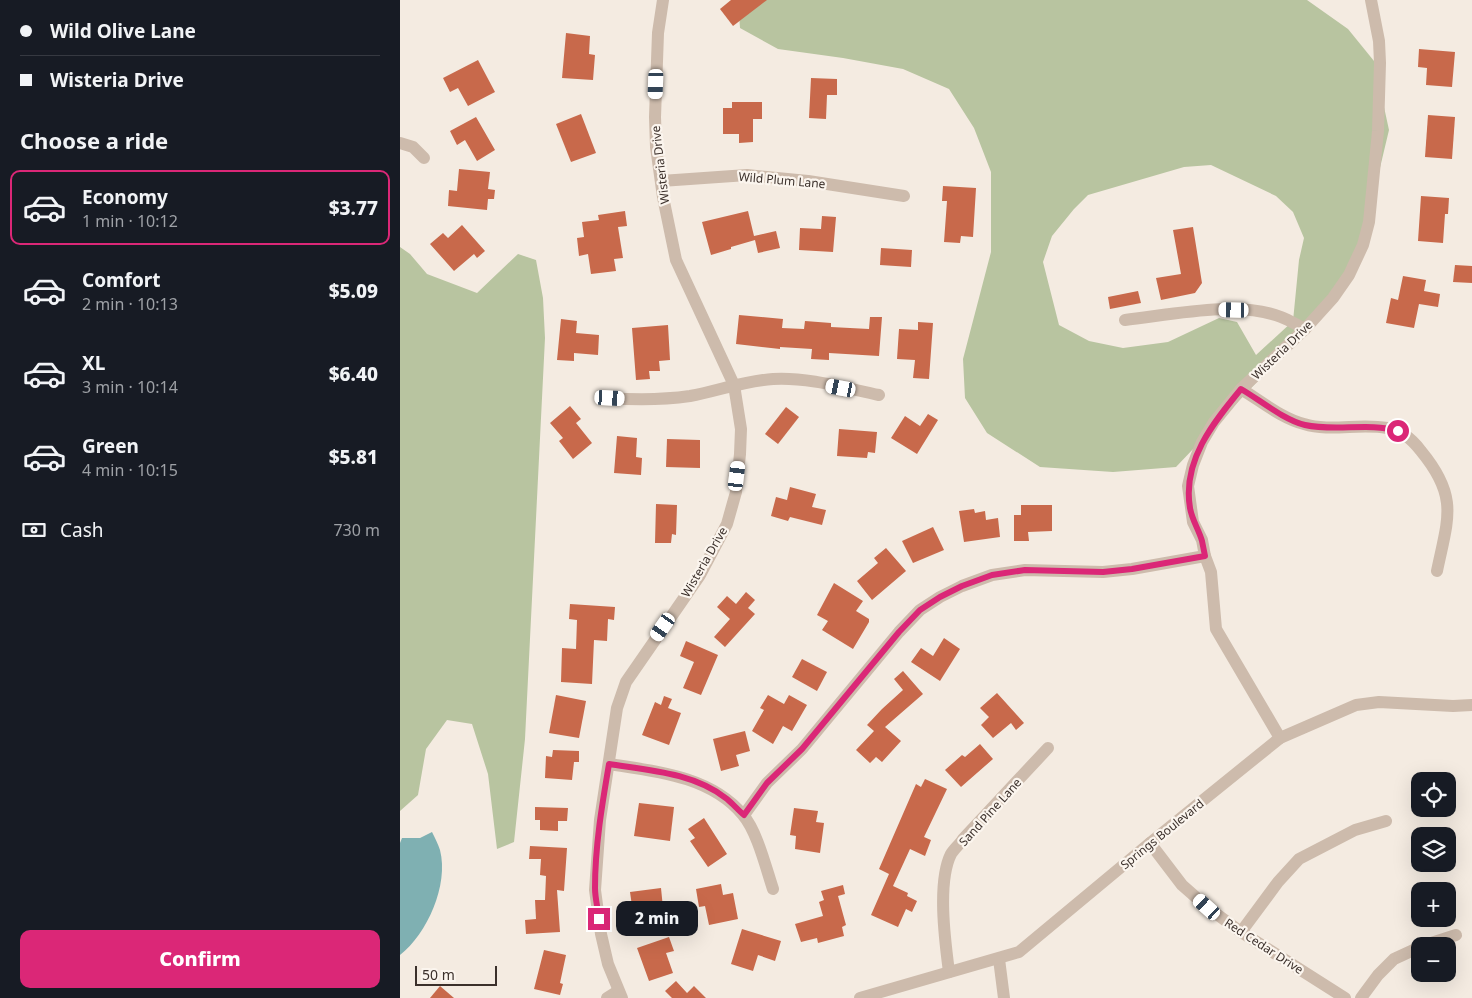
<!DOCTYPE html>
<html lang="en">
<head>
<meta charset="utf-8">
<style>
  body { margin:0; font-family:"Noto Sans",sans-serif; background:#242831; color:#f1f3f6; height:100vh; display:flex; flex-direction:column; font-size:19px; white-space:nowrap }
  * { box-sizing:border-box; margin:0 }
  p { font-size:16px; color:#9ea1a6 }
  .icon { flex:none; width:28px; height:28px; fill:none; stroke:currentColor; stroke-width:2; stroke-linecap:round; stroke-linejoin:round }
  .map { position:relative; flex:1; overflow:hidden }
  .drawer { display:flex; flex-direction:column; background:#171b24; width:400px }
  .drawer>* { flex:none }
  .top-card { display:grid; align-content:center; height:110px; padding:0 20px; background:#171b24 }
  .tools { position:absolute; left:1011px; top:772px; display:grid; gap:10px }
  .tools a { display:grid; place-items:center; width:45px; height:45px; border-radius:10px; background:#171b24; box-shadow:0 5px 20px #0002; font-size:25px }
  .scale { position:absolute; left:15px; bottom:12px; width:82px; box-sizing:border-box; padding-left:5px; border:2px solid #3b302b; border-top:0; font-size:14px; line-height:18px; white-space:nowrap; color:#3b302b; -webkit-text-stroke:4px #fbf5ee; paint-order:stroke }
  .end { position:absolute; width:22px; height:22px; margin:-11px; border:6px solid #db2777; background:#fff; box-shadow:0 0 0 2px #fff }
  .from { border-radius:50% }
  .bubble { position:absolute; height:35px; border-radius:10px; background:#171b24; box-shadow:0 5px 20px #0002; font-size:16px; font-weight:800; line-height:35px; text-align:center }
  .car { position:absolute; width:15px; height:30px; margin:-15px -8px; border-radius:6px; box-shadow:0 0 4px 1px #0007; background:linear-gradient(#fff 24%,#345 0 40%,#fff 0 76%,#345 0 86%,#fff 0) }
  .top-card b { display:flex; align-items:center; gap:18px; height:48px; font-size:19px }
  .top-card b+b { border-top:1px solid #363941 }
  .top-card i { width:12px; height:12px; background:#f1f3f6 }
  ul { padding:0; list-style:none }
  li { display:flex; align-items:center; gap:15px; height:75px; margin:0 10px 8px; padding:0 10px; border:2px solid transparent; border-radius:10px }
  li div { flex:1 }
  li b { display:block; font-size:19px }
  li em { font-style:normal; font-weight:800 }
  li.on { border-color:#db2777 }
  li>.icon { width:45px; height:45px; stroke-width:1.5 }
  h2 { padding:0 20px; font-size:22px; line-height:60px }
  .pay { display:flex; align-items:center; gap:12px; height:55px; padding:0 20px; font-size:19px }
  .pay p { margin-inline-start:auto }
  .button { display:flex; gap:10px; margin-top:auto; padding:10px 20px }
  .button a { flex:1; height:58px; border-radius:10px; background:#db2777; color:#fff; font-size:20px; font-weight:800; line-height:58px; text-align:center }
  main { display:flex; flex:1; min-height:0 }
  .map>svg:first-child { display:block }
  .green { fill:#b8c4a0; fill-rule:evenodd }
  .water { fill:#7fb0b2 }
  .building { fill:#c8694b }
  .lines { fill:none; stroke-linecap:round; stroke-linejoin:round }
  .minor { stroke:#cdbbac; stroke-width:12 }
  .route { stroke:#db2777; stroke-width:6 }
  .labels { text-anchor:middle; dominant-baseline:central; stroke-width:4.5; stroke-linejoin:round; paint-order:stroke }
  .street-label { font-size:12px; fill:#3b302b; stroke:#fbf5ee }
</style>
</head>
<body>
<main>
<section class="drawer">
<div class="top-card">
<b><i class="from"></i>Wild Olive Lane</b>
<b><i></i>Wisteria Drive</b>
</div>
<h2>Choose a ride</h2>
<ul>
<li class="on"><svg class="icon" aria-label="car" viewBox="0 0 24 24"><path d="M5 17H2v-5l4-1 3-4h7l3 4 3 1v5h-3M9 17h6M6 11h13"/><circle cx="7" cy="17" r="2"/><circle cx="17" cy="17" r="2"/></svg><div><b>Economy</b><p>1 min · 10:12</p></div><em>$3.77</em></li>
<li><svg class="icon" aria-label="car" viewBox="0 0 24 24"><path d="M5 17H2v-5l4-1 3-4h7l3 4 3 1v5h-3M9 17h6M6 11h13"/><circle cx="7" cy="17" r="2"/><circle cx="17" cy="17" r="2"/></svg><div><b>Comfort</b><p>2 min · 10:13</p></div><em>$5.09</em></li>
<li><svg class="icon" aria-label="car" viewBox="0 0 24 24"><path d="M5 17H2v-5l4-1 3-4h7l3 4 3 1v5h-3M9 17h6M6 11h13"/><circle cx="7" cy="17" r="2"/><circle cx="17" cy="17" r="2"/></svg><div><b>XL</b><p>3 min · 10:14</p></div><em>$6.40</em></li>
<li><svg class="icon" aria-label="car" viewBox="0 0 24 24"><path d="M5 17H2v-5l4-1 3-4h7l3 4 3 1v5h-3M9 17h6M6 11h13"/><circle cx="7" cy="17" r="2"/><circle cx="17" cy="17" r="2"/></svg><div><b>Green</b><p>4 min · 10:15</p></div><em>$5.81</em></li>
</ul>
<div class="pay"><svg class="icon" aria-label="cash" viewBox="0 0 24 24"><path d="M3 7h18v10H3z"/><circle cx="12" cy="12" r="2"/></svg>Cash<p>730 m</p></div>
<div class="button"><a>Confirm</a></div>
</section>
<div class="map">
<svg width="1072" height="998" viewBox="0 0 1072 998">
  <rect width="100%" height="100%" fill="#f4ebe1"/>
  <g class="green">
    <path d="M 338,0 L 907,0 L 948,29 L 974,61 L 989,130 L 962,243 L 948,286 L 776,467 L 713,472 L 640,467 L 587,433 L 565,398 L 563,359 L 591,252 L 591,172 L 574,128 L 549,89 L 503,69 L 443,58 L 378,49 L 340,28 ZM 811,165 L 876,196 L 893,212 L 904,238 L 899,260 L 893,321 L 856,355 L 837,322 L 819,318 L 768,342 L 723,348 L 689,341 L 659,325 L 643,262 L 652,236 L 674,209 L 688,195 L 784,167 Z"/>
    <polygon points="0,247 10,254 27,274 77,293 118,254 136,260 143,298 145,338 125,739 114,842 97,849 88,774 72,724 47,720 26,749 18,795 0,811"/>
  </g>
  <path class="water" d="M 32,832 C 35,838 38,844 40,850 C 49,885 27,934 0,955 L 0,843 L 2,838 L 20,838 Z"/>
  <g class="building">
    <polygon points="331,0 367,0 333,26 320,9"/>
    <polygon points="166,33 190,36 189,54 195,55 193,80 162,78"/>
    <polygon points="1019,49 1055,52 1052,87 1026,85 1027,68 1018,67"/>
    <polygon points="78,60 95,92 68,106 58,88 50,92 43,78"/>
    <polygon points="411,78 437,79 437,95 427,95 426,119 409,118"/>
    <polygon points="332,102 362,102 362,119 353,119 353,142 339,143 339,134 323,134 323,108 332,108"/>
    <polygon points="181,114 196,153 171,162 156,124"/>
    <polygon points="1028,115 1055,117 1052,159 1025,157"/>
    <polygon points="76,117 95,150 77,161 65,140 57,145 50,131"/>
    <polygon points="59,169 90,172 88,189 95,190 94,199 88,199 87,210 48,206 49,190 57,191"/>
    <polygon points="543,186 576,188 573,237 561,236 560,243 544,242 547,201 542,201"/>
    <polygon points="1021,196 1049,198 1048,214 1045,214 1043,243 1018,241"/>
    <polygon points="225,211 227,226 218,227 223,258 214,259 216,271 191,274 188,254 179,256 177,238 184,237 182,222 199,220 198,215"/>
    <polygon points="348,211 354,236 376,231 380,248 358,253 355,240 331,247 331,249 311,255 302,222"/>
    <polygon points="422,216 436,217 433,252 399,250 400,228 421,229"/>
    <polygon points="62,225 85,251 77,258 74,254 54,271 30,244 43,233 48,238"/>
    <polygon points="793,227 802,283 795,293 761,300 756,278 781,274 773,230"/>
    <polygon points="481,248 512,250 511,267 480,265"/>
    <polygon points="1055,265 1072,266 1072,283 1053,282"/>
    <polygon points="1003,276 1026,280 1024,291 1040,294 1038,307 1019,304 1014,328 986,323 991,298 998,300"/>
    <polygon points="738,291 741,303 710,309 708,297"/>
    <polygon points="339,315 383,319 382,328 404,329 405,321 431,323 431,327 469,329 470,317 482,317 479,356 429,353 429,360 411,359 412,349 380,347 380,349 336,344"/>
    <polygon points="161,319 177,321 176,333 199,335 198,355 174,353 174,361 157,360"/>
    <polygon points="518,322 533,323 529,379 513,378 515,360 497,359 499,329 518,330"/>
    <polygon points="268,325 270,360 259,361 260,371 249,371 250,379 236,380 232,328"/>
    <polygon points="170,406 181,419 176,423 192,443 173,459 159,441 163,438 150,423"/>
    <polygon points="386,407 399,417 378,444 365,434"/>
    <polygon points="528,414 538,420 517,454 491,438 505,416 520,426"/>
    <polygon points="439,429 477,432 475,453 468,452 467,458 437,456"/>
    <polygon points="217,436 237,438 236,457 242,458 241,475 214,473"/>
    <polygon points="267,439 300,440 300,468 266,467"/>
    <polygon points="390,487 416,494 412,507 426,510 422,525 390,517 388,521 371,516 376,497 387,500"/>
    <polygon points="256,504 277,505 276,535 272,534 271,543 255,543"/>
    <polygon points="621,505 652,505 652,531 628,532 629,541 614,541 614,515 621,515"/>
    <polygon points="574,509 575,513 585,511 586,520 598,518 600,537 564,542 559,511"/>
    <polygon points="533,527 544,550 513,563 502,541"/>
    <polygon points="486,548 506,571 472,600 457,581 478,563 474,558"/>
    <polygon points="434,583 463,601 456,611 469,619 469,622 453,649 422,630 428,621 417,615"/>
    <polygon points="346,592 355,600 348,608 355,614 325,647 314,637 330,619 317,607 327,596 336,604"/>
    <polygon points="170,604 215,607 214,620 208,619 207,641 194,640 192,684 161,682 162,648 176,649 177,620 169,619"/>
    <polygon points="544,638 560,649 540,681 511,662 521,648 533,656"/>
    <polygon points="286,641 318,655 301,695 283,688 294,662 280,656"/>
    <polygon points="402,659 427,672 417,691 392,677"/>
    <polygon points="503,671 523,694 485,727 501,741 482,762 476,757 470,763 456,750 474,731 467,725 482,709 503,690 494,679"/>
    <polygon points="597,693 624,723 616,730 611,723 593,738 581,725 589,717 580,708"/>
    <polygon points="156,695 186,701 179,738 149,733"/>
    <polygon points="368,695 384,704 389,695 407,705 392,731 383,726 373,744 352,731 364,710 360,708"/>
    <polygon points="264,696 272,699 268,708 281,713 269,745 242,735 255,702 261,705"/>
    <polygon points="345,731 350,751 336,755 339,766 321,771 313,739"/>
    <polygon points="580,744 593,759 561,787 545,770 562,755 565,757"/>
    <polygon points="153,750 179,751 179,762 174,762 172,780 145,778 146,756 152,757"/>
    <polygon points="525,779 547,789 524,837 531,840 525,856 510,849 493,886 508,893 507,896 517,901 512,912 506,909 498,927 471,915 489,874 479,869 516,784 521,787"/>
    <polygon points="239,803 274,807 270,841 234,836"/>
    <polygon points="135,807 168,808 167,821 158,821 158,831 140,830 140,820 135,820"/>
    <polygon points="394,808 418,811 416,822 424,823 420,853 395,849 396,836 390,835"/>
    <polygon points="304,818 327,854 308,867 290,841 295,838 288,829"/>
    <polygon points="130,846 167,848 164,891 157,890 160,932 126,934 125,920 136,919 135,900 145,900 146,876 140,875 141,859 129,859"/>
    <polygon points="321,884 323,895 333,893 338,919 309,925 305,906 299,907 296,889"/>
    <polygon points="443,885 445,894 438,896 446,925 442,927 444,936 418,943 417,938 401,942 395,924 423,916 419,902 424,900 421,891"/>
    <polygon points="261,888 264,918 240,921 238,906 232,906 230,892"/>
    <polygon points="342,929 381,941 375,961 358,955 353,971 331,964"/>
    <polygon points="269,937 274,951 266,953 273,973 249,981 237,948"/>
    <polygon points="144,950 166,955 160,983 163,984 160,995 134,989"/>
    <polygon points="276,981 287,993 294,986 306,998 272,998 265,991"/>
    <polygon points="40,986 54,998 30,998"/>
  </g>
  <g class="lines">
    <g class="minor">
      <polyline points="0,143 13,147 24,158"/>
      <polyline points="261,181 347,175 408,181 504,196"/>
      <path d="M 725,320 C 770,315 838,300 881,317 C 889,320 897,325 905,329"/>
      <path d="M 841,389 C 861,401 881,418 904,424 C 930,432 960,423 987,428 C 1002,430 1012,439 1021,451 C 1059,497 1048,518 1037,571"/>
      <path d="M 209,398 C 237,400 262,400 290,396 C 318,391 343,381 373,379 C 408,377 445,388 479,395"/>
      <polyline points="880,738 816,629 811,572 805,556 802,540 793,522 788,486 793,465 802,442 814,422 841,389 905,329 933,298 949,275 963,245 969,222 978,131 980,63 979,41 971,0"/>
      <path d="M 209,764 C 255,771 311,776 343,815 C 357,831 366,868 373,889"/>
      <polyline points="344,815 367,783 402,749 499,632 520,610 540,597 562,586 592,575 625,570 703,572 732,569 805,556"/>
      <polyline points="750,843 782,885 807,907 841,932 945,998"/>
      <polyline points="841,932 878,882 899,859 955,830 986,821"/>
      <polyline points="1022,946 1056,935"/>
      <polyline points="599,959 604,998"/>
      <path d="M 549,972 C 545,941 537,882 551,854 C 554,849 560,844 563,839 L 648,748"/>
      <polyline points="207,998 218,991"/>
      <polyline points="222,998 208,964 201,934 195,890 200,820 217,708 226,682 300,575 327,524 336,492 340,454 341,429 334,385 276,260 263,197 256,147 255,117 258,33 263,0"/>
      <polyline points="460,998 619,952 750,843 880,738 956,705 979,702 1053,706 1072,705"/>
      <polyline points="961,998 978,975 994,959 1020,947"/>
    </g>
  </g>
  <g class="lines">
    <path class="route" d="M 199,919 C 198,909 195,898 195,888 C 195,846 202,805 209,764 C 248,770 295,773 327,799 C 333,804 338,810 344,815 L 367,783 L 402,749 L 499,632 L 520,610 L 540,597 L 562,586 L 592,575 L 625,570 L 703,572 L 732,569 L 805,556 C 804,551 803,546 802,541 C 799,530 792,520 790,508 C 782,461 813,423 841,389 C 860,400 884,420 905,425 C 936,432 968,422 998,431"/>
  </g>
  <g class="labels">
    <g class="street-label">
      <text transform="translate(260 165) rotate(-97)">Wisteria Drive</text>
      <text transform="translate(382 180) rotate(5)">Wild Plum Lane</text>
      <text transform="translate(882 350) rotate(-44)">Wisteria Drive</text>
      <text transform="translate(304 562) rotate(-60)">Wisteria Drive</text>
      <text transform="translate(590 812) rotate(-48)">Sand Pine Lane</text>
      <text transform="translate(762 834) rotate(-39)">Springs Boulevard</text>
      <text transform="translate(864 946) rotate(33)">Red Cedar Drive</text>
    </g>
  </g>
</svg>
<div class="tools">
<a><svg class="icon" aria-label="locate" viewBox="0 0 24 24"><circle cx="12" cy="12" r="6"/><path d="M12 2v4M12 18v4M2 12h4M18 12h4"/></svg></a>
<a><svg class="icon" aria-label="layers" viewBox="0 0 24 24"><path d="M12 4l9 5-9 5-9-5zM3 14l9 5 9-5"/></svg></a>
<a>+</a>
<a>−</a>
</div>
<div class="scale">50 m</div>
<i class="end from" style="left:998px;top:431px"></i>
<i class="end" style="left:199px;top:919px"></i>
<div class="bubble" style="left:216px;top:901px;width:82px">2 min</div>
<i class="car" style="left:256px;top:84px;rotate:182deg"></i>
<i class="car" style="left:834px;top:310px;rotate:271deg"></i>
<i class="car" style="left:441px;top:388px;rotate:281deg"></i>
<i class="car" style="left:210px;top:398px;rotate:93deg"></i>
<i class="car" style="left:337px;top:476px;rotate:7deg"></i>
<i class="car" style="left:263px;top:627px;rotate:215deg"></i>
<i class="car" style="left:807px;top:907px;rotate:312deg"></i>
</div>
</main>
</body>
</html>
